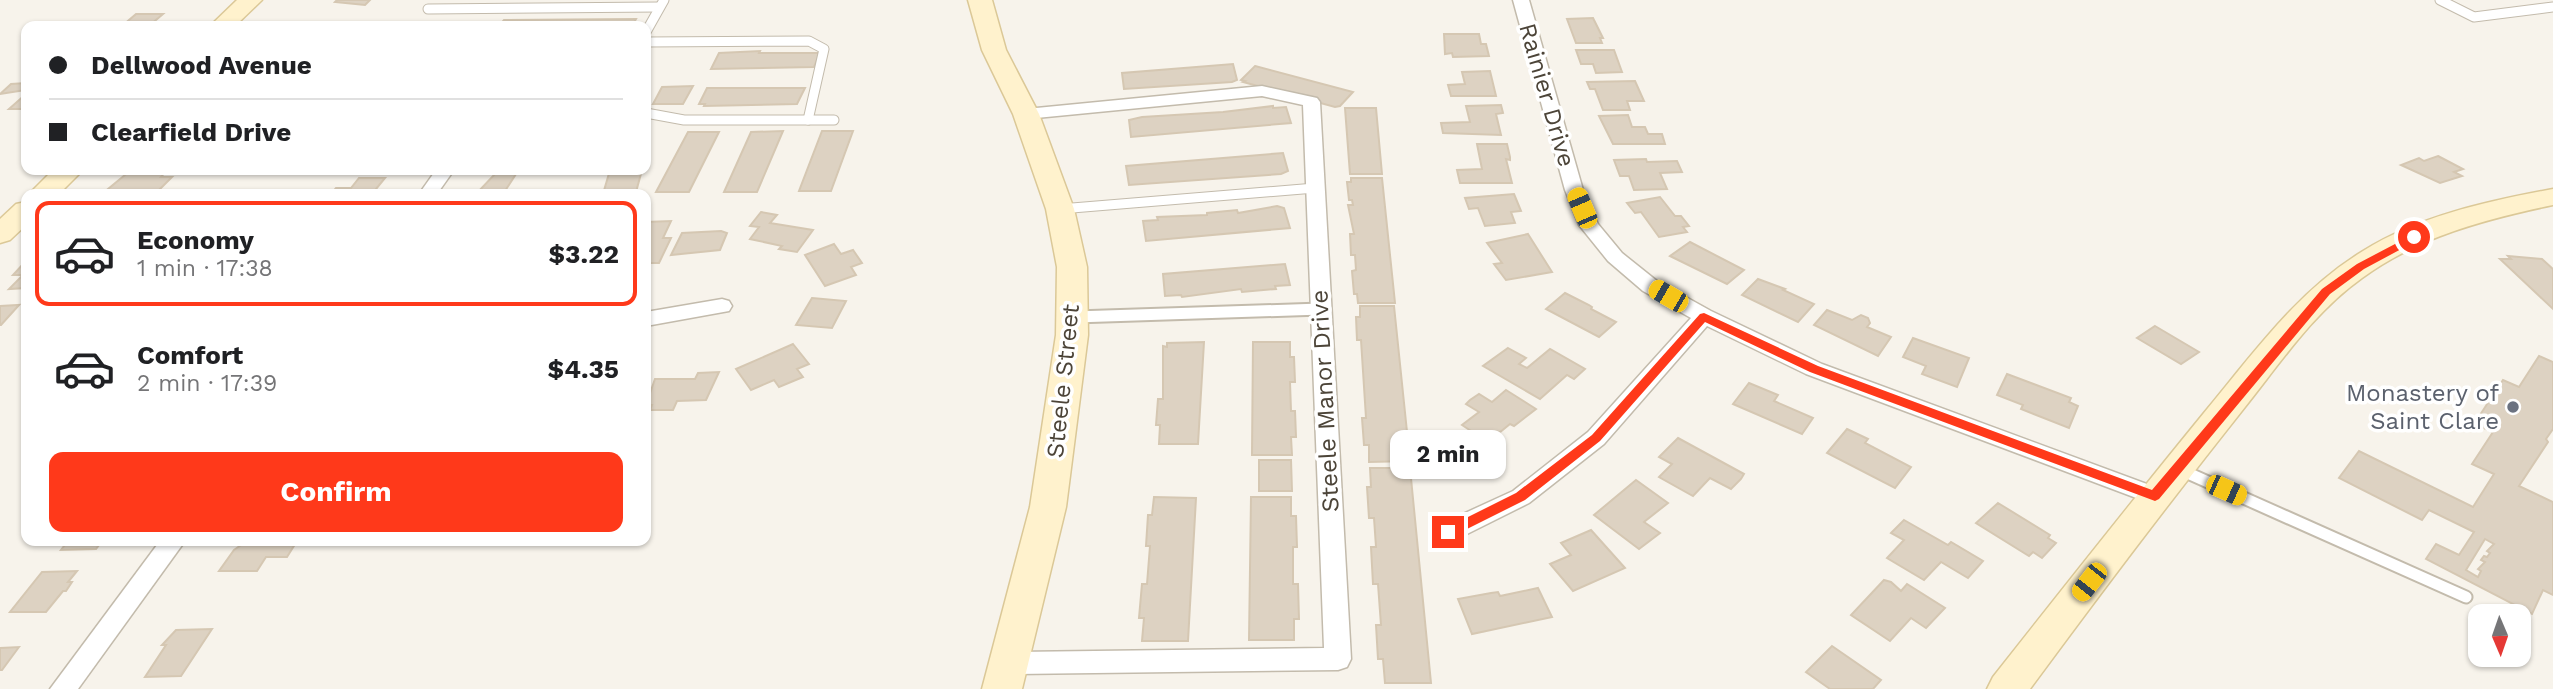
<!DOCTYPE html>
<html lang="en">
<head>
<meta charset="utf-8">
<style>
  body { margin:0; font-family:"Work Sans",sans-serif; background:#f2f2f2; color:#202124; height:100vh; display:flex; flex-direction:column; font-size:26px; white-space:nowrap }
  * { box-sizing:border-box; margin:0 }
  p { font-size:23px; color:#757577 }
  .icon { flex:none; width:38px; height:38px; fill:none; stroke:currentColor; stroke-width:2; stroke-linecap:round; stroke-linejoin:round }
  .map { position:relative; flex:1; overflow:hidden }
  .drawer { position:absolute; left:21px; top:189px; width:630px; height:357px; display:flex; flex-direction:column; background:#fff; border-radius:14px; box-shadow:0 2px 5px #0004 }
  .drawer>* { flex:none }
  .top-card { position:absolute; left:21px; top:21px; width:630px; height:154px; border-radius:14px; box-shadow:0 2px 5px #0004; display:grid; align-content:center; height:154px; padding:0 28px; background:#fff }
  .needle { width:46px; rotate:178deg }
  .controls { position:absolute; left:2468px; top:604px; display:grid; gap:14px }
  .controls a { display:grid; place-items:center; width:63px; height:63px; border-radius:14px; background:#fff; box-shadow:0 2px 5px #0004; font-size:35px }
  .end { position:absolute; width:32px; height:32px; margin:-16px; border:9px solid #ff391a; background:#fff; box-shadow:0 0 0 4px #fff }
  .from { border-radius:50% }
  .bubble { position:absolute; height:49px; border-radius:14px; background:#fff; box-shadow:0 2px 5px #0004; font-size:23px; font-weight:700; line-height:49px; text-align:center }
  .car { position:absolute; width:21px; height:42px; margin:-21px -10px; border-radius:9px; box-shadow:0 0 5px 2px #0007; background:linear-gradient(#f5c518 24%,#345 0 40%,#f5c518 0 76%,#345 0 86%,#f5c518 0) }
  .top-card b { display:flex; align-items:center; gap:24px; height:66px; font-size:26px }
  .top-card b+b { border-top:2px solid #e0e0e0 }
  .top-card i { width:18px; height:18px; background:#202124 }
  ul { padding:12px 0 0; list-style:none }
  li { display:flex; align-items:center; gap:21px; height:105px; margin:0 14px 10px; padding:0 14px; border:4px solid transparent; border-radius:14px }
  li div { flex:1 }
  li b { display:block; font-size:26px }
  li em { font-style:normal; font-weight:700 }
  li.selected { border-color:#ff391a }
  li>.icon { width:63px; height:63px; stroke-width:1.5 }
  .cta { display:flex; gap:14px; margin-top:auto; padding:14px 28px }
  .cta a { flex:1; height:80px; border-radius:14px; background:#ff391a; color:#fff; font-size:28px; font-weight:700; line-height:80px; text-align:center }
  .map>svg:first-child { display:block }
  .building { fill:#ddd2c2; stroke:#d5c7b2; stroke-width:2; fill-rule:evenodd }
  .lines { fill:none; stroke-linecap:round; stroke-linejoin:round }
  .lane-far1-casing { stroke:#c3bbac; stroke-width:11 }
  .lane-casing { stroke:#c3bbac; stroke-width:15 }
  .street-casing { stroke:#c3bbac; stroke-width:3 }
  .secondary-casing { stroke:#dbc897; stroke-width:3 }
  .lane-far1 { stroke:#fff; stroke-width:9 }
  .lane { stroke:#fff; stroke-width:11 }
  .street { fill:#fff; fill-rule:evenodd }
  .secondary { fill:#fff2cd; fill-rule:evenodd }
  .route { fill:#ff391a }
  .worship-dot { fill:#6b7280; stroke:#fff; stroke-width:2.5 }
  .labels { text-anchor:middle; dominant-baseline:central; stroke-width:7; stroke-linejoin:round; paint-order:stroke }
  .street-label { font-size:24px; fill:#4c4438; stroke:#fff }
  .worship-label { font-size:24px; fill:#5b616d; stroke:#fff; text-anchor:end }
</style>
</head>
<body>
<div class="map">
<svg width="2553" height="689" viewBox="0 0 2553 689">
  <rect width="100%" height="100%" fill="#f7f3eb"/>
  <g class="building">
    <polygon points="337,0 370,0 365,5 335,2"/>
    <polygon points="136,14 163,14 149,26 122,26"/>
    <polygon points="1593,18 1603,38 1600,38 1602,43 1576,43 1567,19"/>
    <polygon points="636,19 632,26 499,26 504,20"/>
    <polygon points="1444,34 1479,34 1481,44 1486,44 1489,56 1453,57 1452,53 1445,54"/>
    <polygon points="1576,50 1614,50 1622,72 1596,73 1593,64 1581,64"/>
    <polygon points="760,51 759,53 820,53 814,67 711,69 719,53"/>
    <polygon points="1233,64 1237,80 1232,82 1124,89 1122,73"/>
    <polygon points="1255,66 1353,92 1340,106 1335,107 1243,82 1245,81 1241,80"/>
    <polygon points="1490,71 1496,96 1451,96 1448,85 1465,84 1462,72"/>
    <polygon points="1635,81 1644,101 1627,101 1630,110 1603,110 1595,89 1590,89 1587,82"/>
    <polygon points="26,83 26,90 0,94 11,84"/>
    <polygon points="693,86 683,104 653,104 662,87"/>
    <polygon points="707,88 805,88 797,104 704,106 705,104 699,104"/>
    <polygon points="26,94 26,109 9,109"/>
    <polygon points="1501,105 1503,113 1496,114 1501,135 1443,133 1441,123 1470,122 1466,106"/>
    <polygon points="1273,106 1273,108 1286,107 1291,123 1131,137 1129,120 1142,117 1223,112"/>
    <polygon points="1345,108 1376,108 1382,174 1350,174"/>
    <polygon points="1628,115 1632,127 1645,127 1648,134 1662,134 1665,144 1613,144 1599,116"/>
    <polygon points="783,131 757,192 724,192 751,132"/>
    <polygon points="822,131 853,131 831,191 799,191"/>
    <polygon points="688,132 719,132 689,192 656,192"/>
    <polygon points="1477,144 1507,144 1510,157 1510,160 1506,159 1512,183 1460,183 1457,170 1482,169"/>
    <polygon points="1283,153 1288,171 1281,174 1129,185 1126,166"/>
    <polygon points="2438,156 2463,169 2454,172 2462,176 2440,183 2401,165 2419,158 2424,161"/>
    <polygon points="1646,159 1647,162 1677,161 1682,172 1660,173 1667,189 1634,190 1629,176 1620,176 1614,160"/>
    <polygon points="131,170 166,171 161,177 172,177 156,193 102,194"/>
    <polygon points="610,170 642,170 636,192 603,194"/>
    <polygon points="495,174 516,174 503,194 476,194"/>
    <polygon points="359,178 385,178 372,194 331,194 336,188 351,188"/>
    <polygon points="1351,178 1382,178 1395,303 1358,303 1357,294 1354,294 1352,271 1356,270 1355,255 1351,255 1350,234 1354,234 1348,205 1353,205 1352,200 1349,200 1347,182 1351,182"/>
    <polygon points="1514,194 1521,211 1511,212 1515,223 1485,226 1478,208 1469,209 1465,198"/>
    <polygon points="1660,197 1675,216 1681,216 1689,226 1683,227 1687,232 1659,237 1641,212 1635,213 1627,203"/>
    <polygon points="1277,206 1284,208 1290,228 1146,241 1143,221 1158,220 1157,217 1207,215 1207,213 1237,210 1238,213"/>
    <polygon points="761,212 777,215 770,223 813,230 797,252 779,249 782,246 750,239 759,227 750,226"/>
    <polygon points="671,221 663,238 671,238 659,263 646,263 646,222"/>
    <polygon points="721,231 727,233 720,250 671,255 682,233"/>
    <polygon points="1528,234 1552,272 1506,280 1494,264 1502,263 1487,243"/>
    <polygon points="1690,242 1744,270 1727,284 1670,256"/>
    <polygon points="834,244 841,254 853,250 862,263 851,267 856,275 825,286 805,255"/>
    <polygon points="2508,256 2542,259 2553,269 2553,309 2500,259 2511,259"/>
    <polygon points="25,262 26,288 9,289 23,275 13,275"/>
    <polygon points="1285,264 1290,285 1275,286 1276,289 1242,292 1241,289 1182,297 1181,295 1165,296 1163,274"/>
    <polygon points="1758,279 1785,289 1783,290 1814,304 1798,322 1742,295"/>
    <polygon points="1565,293 1589,305 1592,307 1591,309 1616,322 1599,337 1546,309"/>
    <polygon points="812,298 846,301 832,328 796,325"/>
    <polygon points="19,305 1,325 0,325 0,306"/>
    <polygon points="1360,306 1394,306 1410,461 1369,462 1369,445 1364,445 1362,418 1366,418 1361,340 1357,340 1356,317 1360,317"/>
    <polygon points="1827,310 1852,320 1861,315 1868,318 1870,323 1867,327 1891,337 1878,356 1814,325"/>
    <polygon points="2155,326 2199,352 2181,364 2137,338"/>
    <polygon points="1913,338 1969,358 1957,387 1922,374 1926,366 1903,357"/>
    <polygon points="1204,342 1198,444 1159,444 1160,425 1156,425 1158,399 1163,399 1163,346 1167,347 1167,343"/>
    <polygon points="1253,342 1290,342 1290,357 1294,357 1295,382 1290,382 1291,411 1295,411 1296,437 1291,437 1292,455 1252,455"/>
    <polygon points="793,344 809,364 797,369 803,377 779,387 774,380 751,390 736,369"/>
    <polygon points="1508,348 1526,358 1519,364 1527,368 1550,349 1585,369 1574,379 1567,375 1540,399 1483,366"/>
    <path d="M 2539,356 L 2553,362 L 2553,429 L 2546,439 L 2548,442 L 2519,486 L 2553,502 L 2553,595 L 2543,590 L 2532,614 L 2426,559 L 2436,544 L 2459,555 L 2474,532 L 2429,510 L 2422,520 L 2339,478 L 2359,451 L 2473,507 L 2494,474 L 2472,464 L 2493,432 L 2474,424 L 2503,380 L 2519,387 ZM 2485,539 L 2494,544 L 2487,551 L 2490,553 L 2487,557 L 2484,556 L 2481,560 L 2485,562 L 2478,569 L 2481,571 L 2478,577 L 2466,570 Z"/>
    <polygon points="719,372 706,400 677,401 673,410 650,410 652,405 646,405 655,379 695,379 698,373"/>
    <polygon points="2007,374 2071,398 2069,402 2078,406 2069,428 2021,409 2023,405 1997,395"/>
    <polygon points="1749,383 1778,395 1774,401 1813,418 1802,434 1733,404"/>
    <polygon points="1506,390 1536,409 1514,426 1510,424 1488,442 1462,425 1479,412 1466,404 1470,400 1479,394 1492,402"/>
    <polygon points="1847,429 1868,439 1865,443 1911,467 1895,488 1827,453"/>
    <polygon points="1678,438 1744,474 1741,479 1731,489 1710,478 1693,496 1659,477 1672,464 1659,457"/>
    <polygon points="1259,460 1291,460 1292,491 1259,491"/>
    <polygon points="1370,468 1410,468 1431,683 1385,683 1383,659 1378,659 1376,625 1381,625 1378,584 1373,584 1371,547 1376,547 1374,518 1369,518 1367,487 1371,487"/>
    <polygon points="1636,480 1668,503 1644,522 1660,533 1639,549 1594,515"/>
    <polygon points="1154,497 1196,498 1188,641 1142,641 1144,618 1139,618 1142,584 1147,584 1150,546 1146,546 1148,515 1152,515"/>
    <polygon points="1251,497 1291,497 1291,516 1296,516 1297,547 1293,547 1293,584 1298,584 1299,619 1294,619 1294,640 1249,640"/>
    <polygon points="1998,503 2050,535 2048,538 2056,543 2042,558 2033,552 2029,556 1976,523"/>
    <polygon points="1904,520 1948,545 1951,542 1983,561 1968,578 1941,562 1924,580 1887,558 1904,540 1891,533"/>
    <polygon points="1591,530 1625,568 1573,591 1550,564 1571,555 1561,543"/>
    <polygon points="68,541 102,541 96,549 61,550"/>
    <polygon points="247,541 297,541 287,557 266,557 257,571 219,571 234,550"/>
    <polygon points="77,571 68,582 72,582 66,591 63,591 46,612 10,612 42,572"/>
    <polygon points="1884,580 1891,582 1901,591 1907,584 1945,608 1926,628 1911,618 1890,641 1851,615"/>
    <polygon points="1538,588 1552,617 1472,634 1458,599 1491,593 1498,592 1500,596"/>
    <polygon points="212,629 181,676 145,677 166,645 162,645 176,630"/>
    <polygon points="1832,646 1881,680 1873,689 1830,689 1806,672"/>
    <polygon points="19,647 2,670 0,670 0,648"/>
  </g>
  <g class="lines">
    <g class="lane-far1-casing">
      <g id="lane-far1">
        <polyline points="2440,0 2474,17 2553,7"/>
        <polyline points="428,9 659,7"/>
        <polyline points="646,32 664,0"/>
        <polyline points="646,42 809,41 824,49 808,120"/>
        <polyline points="646,113 684,120 834,120"/>
        <polyline points="1060,209 1315,188"/>
      </g>
    </g>
    <g class="lane-casing">
      <g id="lane">
        <polyline points="1075,317 1321,309"/>
        <polyline points="2181,470 2466,597"/>
      </g>
    </g>
    <g class="street-casing">
      <g id="street">
        <polygon points="1513,0 1529,0 1583,190 1598,224 1622,253 1657,281 1711,311 1822,364 2163,490 2167,496 2163,502 2155,505 2147,502 1806,374 1707,326 1604,444 1529,503 1457,539 1448,541 1439,539 1436,532 1439,525 1513,491 1588,432 1691,318 1643,291 1608,261 1579,225 1565,190"/>
        <polygon points="1262,86 1317,98 1320,102 1351,659 1347,667 1338,670 1009,674 1000,671 996,663 1000,655 1009,652 1324,648 1303,105 1262,96 1026,119 1017,114 1026,109"/>
        <polygon points="436,170 454,170 437,194 419,194"/>
        <polygon points="722,299 729,301 732,306 729,311 646,326 646,312"/>
        <polygon points="160,541 185,541 78,689 50,689"/>
      </g>
    </g>
    <g class="secondary-casing">
      <g id="secondary">
        <polygon points="237,0 262,0 235,26 210,26"/>
        <polygon points="968,0 992,0 1006,50 1039,114 1074,209 1087,267 1088,335 1066,507 1022,689 982,689 1030,507 1056,335 1057,267 1046,209 1013,114 982,50"/>
        <polygon points="53,170 83,170 59,194 29,194"/>
        <path d="M 2553,189 L 2553,205 C 2486,219 2418,237 2362,278 C 2314,312 2281,362 2245,407 C 2171,500 2100,594 2030,689 L 1987,689 L 1993,677 C 2064,587 2135,497 2208,408 C 2255,351 2299,290 2363,251 C 2419,216 2488,201 2553,189 Z"/>
        <polygon points="26,202 26,225 10,240 0,243 0,219 16,204"/>
      </g>
    </g>
    <use href="#lane-far1" class="lane-far1"/>
    <use href="#lane" class="lane"/>
    <use href="#street" class="street"/>
    <use href="#secondary" class="secondary"/>
  </g>
  <polygon class="route" points="2414,234 2419,237 2418,240 2364,269 2330,294 2159,499 2155,501 1810,372 1705,322 1600,441 1525,500 1453,536 1448,537 1442,532 1444,529 1516,493 1592,435 1700,314 1704,313 1818,366 2152,490 2322,289 2357,264"/>
  <circle class="worship-dot" cx="2513" cy="407" r="7"/>
  <g class="labels">
    <g class="street-label">
      <text transform="translate(1547 95) rotate(74)">Rainier Drive</text>
      <text transform="translate(1063 381) rotate(-84)">Steele Street</text>
      <text transform="translate(1325 401) rotate(-93)">Steele Manor Drive</text>
    </g>
    <g class="worship-label">
      <text x="2499" y="393">Monastery of<tspan x="2499" dy="28">Saint Clare</tspan></text>
    </g>
  </g>
</svg>
<div class="controls">
<a><svg class="needle" viewBox="-14 -14 28 28"><path d="M0-13l5 13h-10z" fill="#e53935"/><path d="M0 13l5-13h-10z" fill="#757577"/></svg></a>
</div>
<i class="end from" style="left:2414px;top:237px"></i>
<i class="end" style="left:1448px;top:532px"></i>
<div class="bubble" style="left:1390px;top:430px;width:116px">2 min</div>
<i class="car" style="left:1582px;top:208px;rotate:337deg"></i>
<i class="car" style="left:1668px;top:296px;rotate:300deg"></i>
<i class="car" style="left:2226px;top:490px;rotate:114deg"></i>
<i class="car" style="left:2089px;top:582px;rotate:218deg"></i>
<div class="top-card">
<b><i class="from"></i>Dellwood Avenue</b>
<b><i></i>Clearfield Drive</b>
</div>
<section class="drawer">
<ul>
<li class="selected"><svg class="icon" aria-label="car" viewBox="0 0 24 24"><path d="M5 17H2v-5l4-1 3-4h7l3 4 3 1v5h-3M9 17h6M6 11h13"/><circle cx="7" cy="17" r="2"/><circle cx="17" cy="17" r="2"/></svg><div><b>Economy</b><p>1 min · 17:38</p></div><em>$3.22</em></li>
<li><svg class="icon" aria-label="car" viewBox="0 0 24 24"><path d="M5 17H2v-5l4-1 3-4h7l3 4 3 1v5h-3M9 17h6M6 11h13"/><circle cx="7" cy="17" r="2"/><circle cx="17" cy="17" r="2"/></svg><div><b>Comfort</b><p>2 min · 17:39</p></div><em>$4.35</em></li>
</ul>
<div class="cta"><a>Confirm</a></div>
</section>
</div>
</body>
</html>
